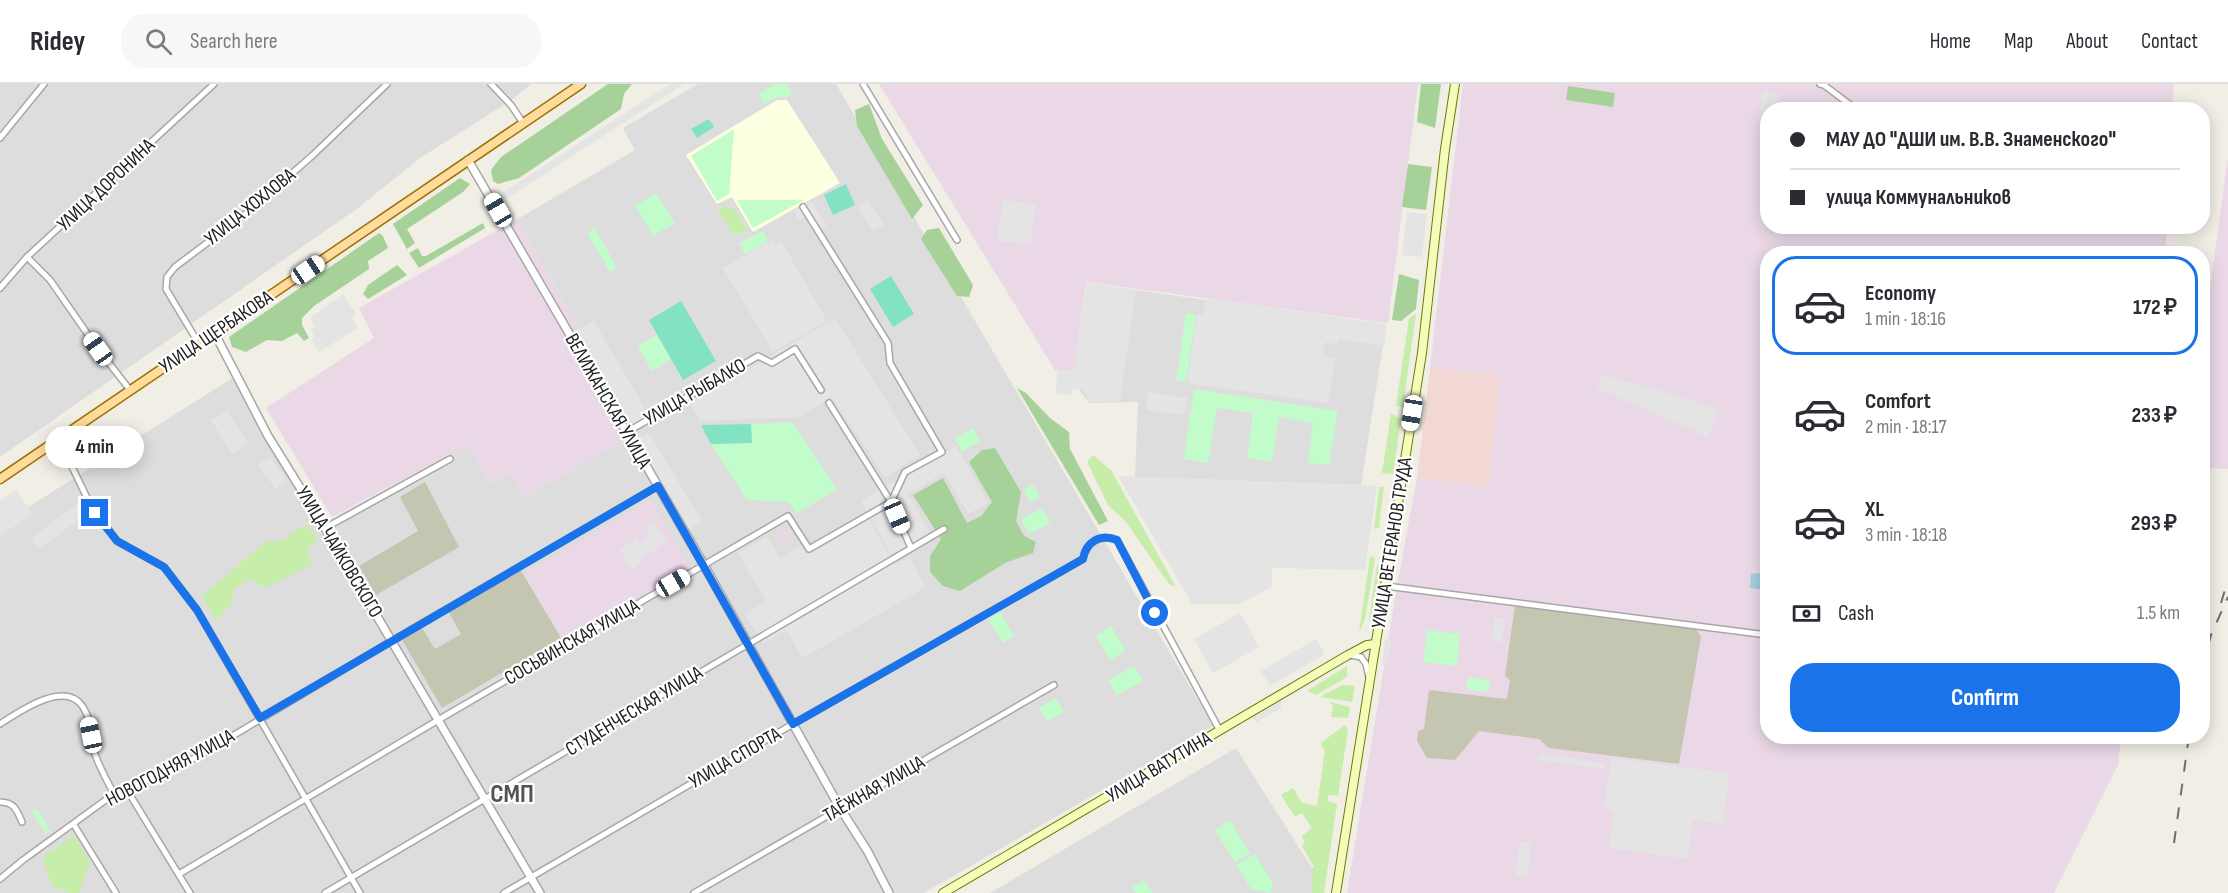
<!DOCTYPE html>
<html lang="en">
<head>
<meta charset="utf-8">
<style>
  body { margin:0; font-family:"Sofia Sans Condensed",sans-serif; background:#f7f7f7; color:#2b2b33; height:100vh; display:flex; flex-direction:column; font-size:22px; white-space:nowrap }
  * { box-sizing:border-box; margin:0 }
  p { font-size:20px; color:#7c7c81 }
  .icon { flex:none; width:33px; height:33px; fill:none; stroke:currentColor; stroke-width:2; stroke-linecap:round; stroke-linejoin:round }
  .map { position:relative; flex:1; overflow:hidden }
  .panel { position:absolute; left:1760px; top:162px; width:450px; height:498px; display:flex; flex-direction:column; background:#fff; border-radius:24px; box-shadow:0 3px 15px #0003 }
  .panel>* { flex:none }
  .banner { position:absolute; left:1760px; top:18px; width:450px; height:132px; border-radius:24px; box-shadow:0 3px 15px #0003; display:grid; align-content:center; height:132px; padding:0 30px; background:#fff }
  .end { position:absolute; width:27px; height:27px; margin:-14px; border:8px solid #1a73e8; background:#fff; box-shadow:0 0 0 3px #fff }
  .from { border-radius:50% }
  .bubble { position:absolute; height:42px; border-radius:21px; background:#fff; box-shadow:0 3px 15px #0003; font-size:20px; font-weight:700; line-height:42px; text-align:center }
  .car { position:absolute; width:18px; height:36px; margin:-18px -9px; border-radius:8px; box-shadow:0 0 4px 2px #0007; background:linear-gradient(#fff 24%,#345 0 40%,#fff 0 76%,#345 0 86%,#fff 0) }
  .banner b { display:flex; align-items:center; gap:21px; height:57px; font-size:22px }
  .banner b+b { border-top:2px solid #e1e1e2 }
  .banner i { width:15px; height:15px; background:#2b2b33 }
  ul { padding:10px 0 0; list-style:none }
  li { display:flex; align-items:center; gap:18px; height:99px; margin:0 12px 9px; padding:0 18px; border:3px solid transparent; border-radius:24px }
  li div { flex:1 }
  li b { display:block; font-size:22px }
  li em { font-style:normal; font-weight:700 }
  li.on { border-color:#1a73e8 }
  li>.icon { width:54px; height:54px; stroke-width:1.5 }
  .pay { display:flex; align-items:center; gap:15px; height:66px; padding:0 30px; font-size:22px }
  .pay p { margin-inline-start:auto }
  .action { display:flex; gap:12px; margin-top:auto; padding:12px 30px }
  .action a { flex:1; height:69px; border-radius:24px; background:#1a73e8; color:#fff; font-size:24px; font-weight:700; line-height:69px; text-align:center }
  header { display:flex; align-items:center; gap:36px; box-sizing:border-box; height:84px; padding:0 30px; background:#fff; border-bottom:2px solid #e1e1e2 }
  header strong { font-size:28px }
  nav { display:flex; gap:33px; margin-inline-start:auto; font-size:21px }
  .search { width:420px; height:54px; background:#f7f7f7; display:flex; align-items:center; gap:15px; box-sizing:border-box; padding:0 21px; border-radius:24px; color:#7c7c81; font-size:22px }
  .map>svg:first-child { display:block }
  .residential { fill:#dedddd }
  .commercial { fill:#f2d8d5 }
  .industrial { fill:#ead8e6 }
  .education { fill:#fdffe1 }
  .construction { fill:#c5c6b1 }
  .grass { fill:#c7edaa }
  .forest { fill:#a6d299 }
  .park { fill:#c2fcca }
  .pitch { fill:#81e3c3 }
  .parking { fill:#e4e4e4 }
  .water { fill:#a5cfe0 }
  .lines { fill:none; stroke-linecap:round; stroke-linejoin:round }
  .minor-casing { stroke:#a7a7a7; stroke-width:8 }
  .tertiary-casing { stroke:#a7a7a7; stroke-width:10 }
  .secondary-casing { stroke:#697e00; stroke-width:10 }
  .primary-casing { stroke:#9c7200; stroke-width:11 }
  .minor { stroke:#fff; stroke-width:5 }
  .tertiary { stroke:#fff; stroke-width:7 }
  .secondary { stroke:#f5fcb9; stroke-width:8 }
  .primary { stroke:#ffdb9d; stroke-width:8 }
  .rail { stroke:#6e6e6e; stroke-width:2; stroke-dasharray:12 12; stroke-linecap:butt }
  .route { stroke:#1a73e8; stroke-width:8 }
  .labels { text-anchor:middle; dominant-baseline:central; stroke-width:4.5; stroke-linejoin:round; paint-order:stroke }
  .street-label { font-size:20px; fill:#202020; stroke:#fff }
  .district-label { font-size:26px; font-weight:bold; fill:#535353; stroke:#fff }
</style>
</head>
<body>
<header>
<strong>Ridey</strong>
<div class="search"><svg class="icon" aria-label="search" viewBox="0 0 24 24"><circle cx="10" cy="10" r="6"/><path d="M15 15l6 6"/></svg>Search here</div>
<nav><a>Home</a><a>Map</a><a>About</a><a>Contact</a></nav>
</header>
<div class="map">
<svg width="2228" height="809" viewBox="0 0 2228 809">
  <rect width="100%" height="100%" fill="#f1eee6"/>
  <g class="residential">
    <polygon points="0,0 531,0 513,15 420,74 358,124 0,373"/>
    <polygon points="698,0 836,0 1213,642 924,809 0,809 0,441 234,293 321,441 467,360 491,401 512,389 526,413 632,350 570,242 576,238 516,136 635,66 623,44"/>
    <polygon points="1087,199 1386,242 1361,401 1135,393 1138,318 1089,319 1080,307 1074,287"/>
    <polygon points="1236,664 1317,792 1314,809 990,809"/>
  </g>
  <polygon class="commercial" points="1430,284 1500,290 1489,403 1417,394"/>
  <g class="industrial">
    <polygon points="879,0 1418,0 1388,239 1086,198 1074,287 1055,286"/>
    <polygon points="1463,0 2174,0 2172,21 2168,25 1767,26 1767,142 2167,143 2165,169 1767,170 1767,652 2121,653 2118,681 2054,809 1347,809 1398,496 1417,394 1489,403 1500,290 1430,284"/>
    <polygon points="2228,74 2228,385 2202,384 2202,261"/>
    <polygon points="516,136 576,238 570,242 632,350 526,413 512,389 491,401 467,361 332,433 266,324 374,254 359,224"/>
    <polygon points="650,416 691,485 562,554 524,490"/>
    <polygon points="784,446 791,458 783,463 776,451"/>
  </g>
  <polygon class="education" points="777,16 787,16 840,99 753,148 732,113 717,120 686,71"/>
  <g class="construction">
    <polygon points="425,398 459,463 376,511 359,482 418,447 400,413"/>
    <polygon points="520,485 561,554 442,624 402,556 422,544 435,565 461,550 448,527"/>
    <polygon points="1515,521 1695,544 1701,553 1679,680 1549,664 1539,655 1479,647 1455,676 1427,674 1417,657 1418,647 1424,645 1429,606 1507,615 1510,596 1505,592"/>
  </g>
  <g class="grass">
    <polygon points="725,122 735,125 747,146 734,152 717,126"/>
    <polygon points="1416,230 1403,323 1396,322 1409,234"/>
    <polygon points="1391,330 1401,335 1393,390 1382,389"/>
    <polygon points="1093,371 1111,386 1176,503 1169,500 1126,438 1108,421 1087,378"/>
    <polygon points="1379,403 1384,403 1379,444 1374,445"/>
    <polygon points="305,440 318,455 307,466 313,480 265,504 250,495 234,505 233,519 216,536 202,512 265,458 282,457"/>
    <polygon points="1370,472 1375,474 1365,535 1359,549"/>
    <polygon points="1377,481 1380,485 1372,535 1369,537"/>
    <polygon points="1347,582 1347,593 1316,611 1307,607"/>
    <polygon points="1342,601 1355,602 1352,618 1320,613"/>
    <polygon points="1330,618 1350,623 1348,634 1331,633 1333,622"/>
    <polygon points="1345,641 1348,646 1338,712 1329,711 1327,717 1337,720 1324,809 1311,809 1313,793 1310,787 1314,783 1302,762 1305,759 1302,752 1312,744 1302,729 1295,733 1281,711 1293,704 1302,719 1317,722 1325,666 1321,662 1322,658"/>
    <polygon points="74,751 90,778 79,809 69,809 53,803 42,773"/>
  </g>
  <g class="forest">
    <polygon points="608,0 632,0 624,10 621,25 519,94 498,100 493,97 491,86 501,73"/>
    <polygon points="1421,0 1441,0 1435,44 1417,38"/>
    <polygon points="1568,2 1615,9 1613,23 1566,16"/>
    <polygon points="869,20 882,55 923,121 912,135 857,42 855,26"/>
    <polygon points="1408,80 1432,83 1426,126 1402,123"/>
    <polygon points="460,94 470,100 463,108 407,145 415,159 407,165 393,140"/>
    <polygon points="483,139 485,144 419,184 409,169 418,164 422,172 426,172"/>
    <polygon points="939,144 973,201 969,213 957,212 921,155 927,146"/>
    <polygon points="379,149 383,152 388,164 368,177 369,185 314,222 302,234 302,241 309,254 304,257 297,249 282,257 267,256 246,268 232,263 229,253"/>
    <polygon points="397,181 407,191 368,215 363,210 368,201"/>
    <polygon points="1399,190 1419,196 1416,225 1401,237 1392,236"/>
    <polygon points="1017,304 1026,309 1050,334 1069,348 1070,365 1108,437 1099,441"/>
    <polygon points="995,364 1021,408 1016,437 1024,452 1036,458 1033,469 1005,479 960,507 943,502 930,488 930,472 941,455 913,411 943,394 967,439 981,432 992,418 969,378 982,366"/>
  </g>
  <g class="park">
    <polygon points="775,0 786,0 792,10 787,13 777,13 765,20 758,10"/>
    <polygon points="734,45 729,110 717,117 691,72"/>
    <polygon points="656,109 675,139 653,152 635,122"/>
    <polygon points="737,116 804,116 753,144"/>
    <polygon points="595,144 617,184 610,188 587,149"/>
    <polygon points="763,147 768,157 745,170 739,159"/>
    <polygon points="1186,229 1196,231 1186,298 1176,296"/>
    <polygon points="657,251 671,275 652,287 637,262"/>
    <polygon points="1194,305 1338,327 1329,381 1308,379 1313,339 1279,333 1272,378 1247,374 1253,329 1217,324 1208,379 1184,375"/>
    <polygon points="792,338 837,405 796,430 789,418 747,416 711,360 752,359 751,340"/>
    <polygon points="973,344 980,357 962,367 955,355"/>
    <polygon points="1033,401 1040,413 1030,418 1023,406"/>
    <polygon points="1042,424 1050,439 1029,450 1021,435"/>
    <polygon points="1000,528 1014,552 1003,559 988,535"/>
    <polygon points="1111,542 1126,567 1110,576 1096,552"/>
    <polygon points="1427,546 1460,550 1457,582 1423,578"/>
    <polygon points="1134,582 1143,597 1117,611 1108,596"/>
    <polygon points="1468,593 1490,596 1489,608 1466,605"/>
    <polygon points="1056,614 1064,628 1047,637 1039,624"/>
    <polygon points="37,725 51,747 46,750 32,728"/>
    <polygon points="1230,736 1250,769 1235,778 1215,746"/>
    <polygon points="1255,770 1273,799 1271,809 1251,805 1236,781"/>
    <polygon points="1144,796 1153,809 1136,809 1132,803"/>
  </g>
  <g class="pitch">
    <polygon points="709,35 714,43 697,54 691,45"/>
    <polygon points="846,100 855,121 833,131 824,111"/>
    <polygon points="891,192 914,230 893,243 870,205"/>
    <polygon points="681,217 716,277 683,296 649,236"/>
    <polygon points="751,340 752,359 711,360 701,341"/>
  </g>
  <g class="parking">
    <polygon points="670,0 684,0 503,117 499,111"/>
    <polygon points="1763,7 1778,10 1776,25 1767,26 1767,36 1758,35"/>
    <polygon points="1003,116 1036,121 1030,160 997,157"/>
    <polygon points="868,117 884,141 873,147 858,123"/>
    <polygon points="812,118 827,142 816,146 808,133 798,135 793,126"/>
    <polygon points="1407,128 1427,130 1422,173 1402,171"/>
    <polygon points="772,156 775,160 781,157 827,237 773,268 723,184"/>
    <polygon points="1087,199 1136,206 1120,317 1089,318 1081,304 1072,306 1071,312 1055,309 1058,286 1075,286"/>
    <polygon points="343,210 356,230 352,233 358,244 319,268 312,256 314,252 311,245 315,243 310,234"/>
    <polygon points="1206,214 1387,240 1384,262 1338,255 1337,260 1325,258 1323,272 1335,274 1328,319 1187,299 1197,231 1203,231"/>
    <polygon points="835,234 920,371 885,393 832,313 800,333 700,337 690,320"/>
    <polygon points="594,237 650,333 628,345 572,249"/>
    <polygon points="1603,291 1696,317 1719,326 1708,353 1597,304"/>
    <polygon points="1148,308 1187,314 1184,331 1146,326"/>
    <polygon points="227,326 248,359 232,370 211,336"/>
    <polygon points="649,349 702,437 689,445 636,357"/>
    <polygon points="956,362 988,419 968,430 944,389 908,410 930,449 891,471 861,417"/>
    <polygon points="270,373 287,397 276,405 258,381"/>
    <polygon points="1118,392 1377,402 1365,486 1272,484 1272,503 1239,520 1192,520"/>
    <polygon points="16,406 33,430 0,452 0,417"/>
    <polygon points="83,416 91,427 39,465 31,454"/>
    <polygon points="868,434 895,481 909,473 926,503 803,574 786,546 763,560 745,530 766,517 738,469 767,453 780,474 801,462 806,470"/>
    <polygon points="654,437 667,458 640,475 642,479 632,485 619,465 637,454 640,459 650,453 645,442"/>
    <polygon points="1240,529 1259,563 1213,589 1194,555"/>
    <polygon points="1494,534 1504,535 1502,558 1492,556"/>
    <polygon points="1316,555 1325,570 1270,602 1261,587"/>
    <polygon points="1385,555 1391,556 1387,581 1382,581"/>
    <polygon points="1281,617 1281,624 1257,638 1252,634"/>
    <polygon points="1540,670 1605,679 1604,685 1539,676"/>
    <polygon points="1611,674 1729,689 1723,740 1693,736 1688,775 1609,764 1614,727 1604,726"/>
    <polygon points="1521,757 1532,759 1526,793 1514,791"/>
  </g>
  <polygon class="water" points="1762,489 1767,490 1767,506 1750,504 1751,490"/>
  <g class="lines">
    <g class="minor-casing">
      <g id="minor">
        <polyline points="491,0 511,21 523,39"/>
        <polyline points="863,0 957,156"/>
        <polyline points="1820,0 1824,1 1857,26"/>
        <polyline points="0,54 44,0"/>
        <polyline points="27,173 50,196 98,265 130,306"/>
        <polyline points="0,204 27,173 214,0"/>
        <polyline points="199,260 166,205 167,193 175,183 248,128 313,71 387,0"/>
        <polyline points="829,319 891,418 911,464"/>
        <polyline points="627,348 758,272 772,279 795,265 821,306"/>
        <polyline points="58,354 91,422 117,457 164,483 197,526 360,809"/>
        <polyline points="325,444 450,375"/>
        <polyline points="1386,502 1767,551"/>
        <polyline points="1350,571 1361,573 1366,580 1369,593"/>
        <path d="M 0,640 C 19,628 65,595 83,623 C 93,638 90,658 96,673 C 101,686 108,699 115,712"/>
        <polyline points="127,706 190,809"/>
        <path d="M 0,718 C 14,718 17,726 22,738"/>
        <polyline points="74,741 116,809"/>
        <polyline points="179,790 445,632 788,432 809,465 891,418 905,388 942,368 890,279 888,259 803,123"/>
        <polyline points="0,795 23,776 107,715 199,672 383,562 658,402"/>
        <polyline points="325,809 944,445"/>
        <path d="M 504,809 L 793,640 L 1083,475 C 1086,458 1100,450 1117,456 L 1220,647"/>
        <polyline points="694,809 1054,601"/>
      </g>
    </g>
    <g class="tertiary-casing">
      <g id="tertiary">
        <polyline points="468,76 704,481 840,724 868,768 889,809"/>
        <polyline points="215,250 268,352 325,444 540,809"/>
      </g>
    </g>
    <g class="secondary-casing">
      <g id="secondary">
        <polyline points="943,809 1348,571 1367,561 1376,560"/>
        <polyline points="1336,809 1422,269 1445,65 1455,0"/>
      </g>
    </g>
    <g class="primary-casing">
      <polyline id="primary" points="0,395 581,0"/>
    </g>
    <use href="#minor" class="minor"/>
    <use href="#tertiary" class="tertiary"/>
    <use href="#secondary" class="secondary"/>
    <use href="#primary" class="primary"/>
    <g class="rail">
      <polyline points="2221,519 2228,496"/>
      <polyline points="2202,584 2211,551 2228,513"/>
      <polyline points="2174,759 2189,652"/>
    </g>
  </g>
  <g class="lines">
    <path class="route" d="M 95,429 L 117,457 L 164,483 L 197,526 L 260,634 L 658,402 L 793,640 L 1083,475 C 1086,458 1100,449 1117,456 L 1155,529"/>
  </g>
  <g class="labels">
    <g class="street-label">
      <text transform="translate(106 101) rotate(-43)">УЛИЦА ДОРОНИНА</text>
      <text transform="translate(250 123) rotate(-39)">УЛИЦА ХОХЛОВА</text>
      <text transform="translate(216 248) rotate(-34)">УЛИЦА ЩЕРБАКОВА</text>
      <text transform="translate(695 308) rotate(-30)">УЛИЦА РЫБАЛКО</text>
      <text transform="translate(608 317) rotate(60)">ВЕЛИЖАНСКАЯ УЛИЦА</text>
      <text transform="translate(1392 459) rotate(-81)">УЛИЦА ВЕТЕРАНОВ ТРУДА</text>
      <text transform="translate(339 468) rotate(59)">УЛИЦА ЧАЙКОВСКОГО</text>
      <text transform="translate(572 558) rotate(-30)">СОСЬВИНСКАЯ УЛИЦА</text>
      <text transform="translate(634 627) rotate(-31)">СТУДЕНЧЕСКАЯ УЛИЦА</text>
      <text transform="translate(735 674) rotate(-30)">УЛИЦА СПОРТА</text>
      <text transform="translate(1159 683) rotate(-31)">УЛИЦА ВАТУТИНА</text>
      <text transform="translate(170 684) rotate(-28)">НОВОГОДНЯЯ УЛИЦА</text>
      <text transform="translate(874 705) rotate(-30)">ТАЁЖНАЯ УЛИЦА</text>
    </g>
    <g class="district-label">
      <text x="512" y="710">СМП</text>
    </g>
  </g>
</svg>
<i class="end from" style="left:1155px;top:529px"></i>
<i class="end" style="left:95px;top:429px"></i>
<div class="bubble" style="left:45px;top:342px;width:99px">4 min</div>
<i class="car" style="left:498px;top:126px;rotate:330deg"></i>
<i class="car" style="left:308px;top:186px;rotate:56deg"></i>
<i class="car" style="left:98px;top:265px;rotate:325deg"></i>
<i class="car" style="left:1412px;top:329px;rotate:189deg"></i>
<i class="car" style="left:897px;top:432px;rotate:157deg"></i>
<i class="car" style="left:673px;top:499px;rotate:60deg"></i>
<i class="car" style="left:91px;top:651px;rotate:348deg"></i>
<div class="banner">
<b><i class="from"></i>МАУ ДО &quot;ДШИ им. В.В. Знаменского&quot;</b>
<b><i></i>улица Коммунальников</b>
</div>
<section class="panel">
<ul>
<li class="on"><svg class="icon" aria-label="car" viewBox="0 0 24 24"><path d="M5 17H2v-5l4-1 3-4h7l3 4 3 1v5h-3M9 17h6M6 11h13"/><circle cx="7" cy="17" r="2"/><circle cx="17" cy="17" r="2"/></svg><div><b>Economy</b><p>1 min · 18:16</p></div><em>172 ₽</em></li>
<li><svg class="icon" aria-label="car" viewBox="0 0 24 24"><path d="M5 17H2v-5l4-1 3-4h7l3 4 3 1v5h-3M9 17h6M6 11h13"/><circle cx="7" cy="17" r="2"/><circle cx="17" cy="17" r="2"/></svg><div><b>Comfort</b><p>2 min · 18:17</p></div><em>233 ₽</em></li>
<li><svg class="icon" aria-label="car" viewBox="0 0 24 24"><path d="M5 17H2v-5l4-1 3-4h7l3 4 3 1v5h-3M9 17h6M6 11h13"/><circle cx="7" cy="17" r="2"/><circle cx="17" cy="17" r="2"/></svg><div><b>XL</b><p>3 min · 18:18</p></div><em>293 ₽</em></li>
</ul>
<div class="pay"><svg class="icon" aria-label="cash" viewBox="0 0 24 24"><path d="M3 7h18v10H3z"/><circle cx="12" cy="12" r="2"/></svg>Cash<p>1.5 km</p></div>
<div class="action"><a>Confirm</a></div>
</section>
</div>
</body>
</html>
